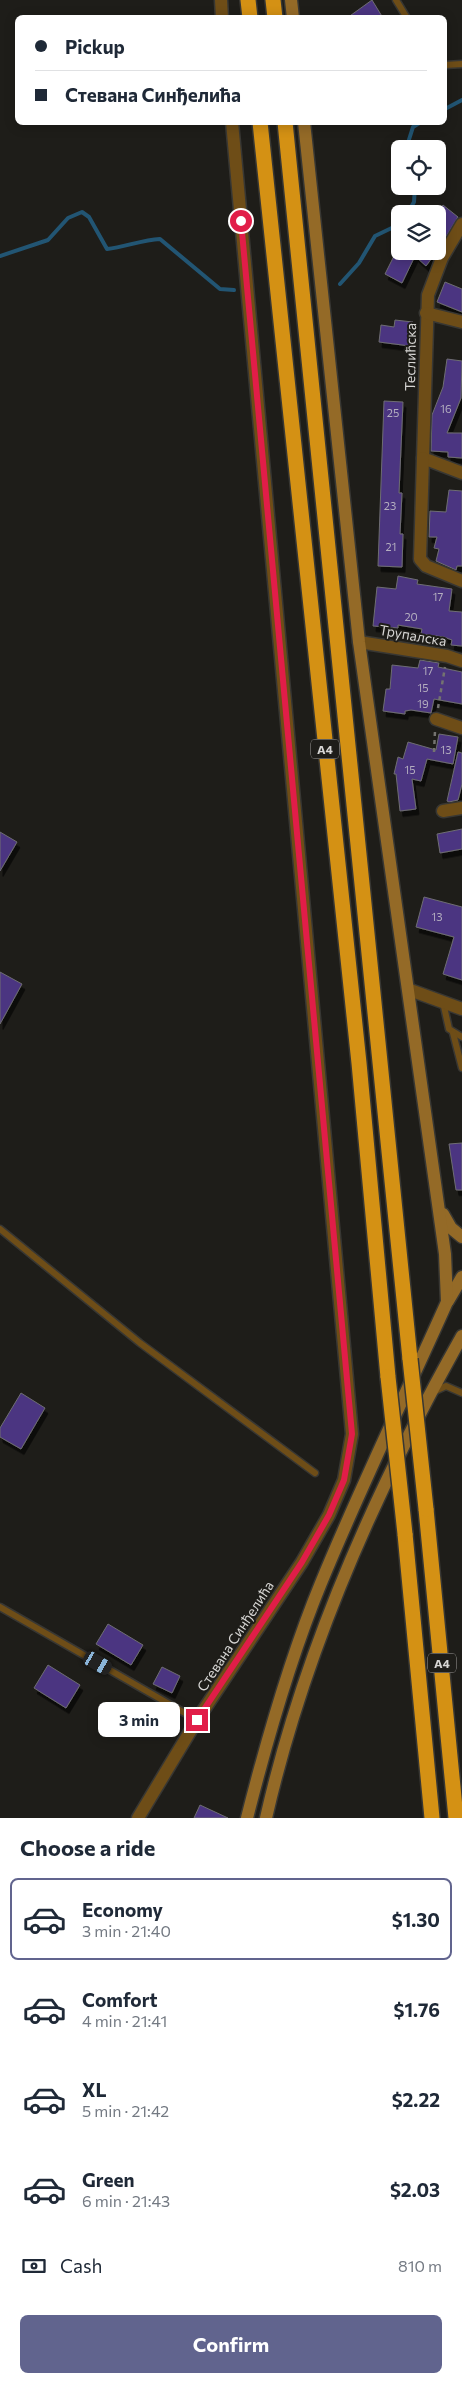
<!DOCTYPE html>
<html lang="en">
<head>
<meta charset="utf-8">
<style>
  body { margin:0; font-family:Commissioner,sans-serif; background:#f2f2f3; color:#1f2937; height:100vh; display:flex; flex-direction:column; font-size:19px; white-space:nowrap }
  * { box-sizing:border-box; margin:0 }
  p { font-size:16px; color:#747a83 }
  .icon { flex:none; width:28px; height:28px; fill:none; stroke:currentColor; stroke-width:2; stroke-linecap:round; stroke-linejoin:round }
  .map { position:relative; height:1818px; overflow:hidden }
  .details { display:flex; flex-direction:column; background:#fff; flex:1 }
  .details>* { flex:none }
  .top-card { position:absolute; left:15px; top:15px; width:432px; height:110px; border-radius:8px; box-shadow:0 2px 12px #0003; display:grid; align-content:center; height:110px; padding:0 20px; background:#fff }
  .fabs { position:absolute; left:391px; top:140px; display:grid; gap:10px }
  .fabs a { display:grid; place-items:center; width:55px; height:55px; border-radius:8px; background:#fff; box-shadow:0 2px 12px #0003; font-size:25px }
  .end { position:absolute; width:22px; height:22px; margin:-11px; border:6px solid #e11d48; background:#fff; box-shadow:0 0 0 2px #fff }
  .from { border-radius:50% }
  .bubble { position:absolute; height:35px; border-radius:8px; background:#fff; box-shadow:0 2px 12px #0003; font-size:16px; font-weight:700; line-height:35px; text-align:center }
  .car { position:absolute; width:15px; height:30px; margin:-15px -8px; border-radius:6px; box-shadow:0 0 4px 1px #0007; background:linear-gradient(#222 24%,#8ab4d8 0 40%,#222 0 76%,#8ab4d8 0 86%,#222 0) }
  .top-card b { display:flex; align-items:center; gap:18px; height:48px; font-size:19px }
  .top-card b+b { border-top:1px solid #e0e1e3 }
  .top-card i { width:12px; height:12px; background:#1f2937 }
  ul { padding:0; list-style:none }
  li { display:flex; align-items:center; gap:15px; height:82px; margin:0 10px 8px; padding:0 10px; border:2px solid transparent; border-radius:8px }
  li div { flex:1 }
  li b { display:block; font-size:19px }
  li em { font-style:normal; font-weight:700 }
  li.active { border-color:#61648e }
  li>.icon { width:45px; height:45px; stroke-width:1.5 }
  h2 { padding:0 20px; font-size:22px; line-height:60px }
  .pay { display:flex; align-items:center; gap:12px; height:55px; padding:0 20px; font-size:19px }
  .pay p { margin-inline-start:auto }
  .button { display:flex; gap:10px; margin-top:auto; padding:10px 20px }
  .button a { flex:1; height:58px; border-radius:8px; background:#61648e; color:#fff; font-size:20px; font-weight:700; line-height:58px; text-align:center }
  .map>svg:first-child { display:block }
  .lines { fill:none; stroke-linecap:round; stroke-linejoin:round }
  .stream { stroke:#225573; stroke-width:4 }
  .building { fill:#4c3681; stroke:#6e6d72; filter:url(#shadow) }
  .service-casing { stroke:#383733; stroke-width:9 }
  .minor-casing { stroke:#383733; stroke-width:15 }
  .tertiary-casing { stroke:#383733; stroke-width:15 }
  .secondary-casing { stroke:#383733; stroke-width:15 }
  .motorway-casing { stroke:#383733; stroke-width:18 }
  .path { stroke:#747370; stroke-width:2.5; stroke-dasharray:4 4; stroke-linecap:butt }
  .service { stroke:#6e4d17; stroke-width:6 }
  .minor { stroke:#6e4d17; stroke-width:12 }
  .tertiary { stroke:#6e4d17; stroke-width:12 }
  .secondary { stroke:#946a27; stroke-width:12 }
  .motorway { stroke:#d49114; stroke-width:15 }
  .motorway-bridge-casing { stroke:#383733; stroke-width:18; stroke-linecap:butt }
  .motorway-bridge { stroke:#d49114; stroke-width:15 }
  .route { stroke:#e11d48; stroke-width:6 }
  .labels { text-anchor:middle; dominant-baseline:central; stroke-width:4; stroke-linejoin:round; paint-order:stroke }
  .number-label { font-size:11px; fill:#b4aebf }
  .shield { fill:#1e1d19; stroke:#a09e9c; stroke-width:1 }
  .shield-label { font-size:12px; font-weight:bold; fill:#d7d6d4 }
  .street-label { font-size:14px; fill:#d7d6d4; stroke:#1e1d19 }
</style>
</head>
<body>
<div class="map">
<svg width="462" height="1818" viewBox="0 0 462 1818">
  <defs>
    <filter id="shadow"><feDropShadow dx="3" dy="5.5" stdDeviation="0" flood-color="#0009"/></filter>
  </defs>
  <rect width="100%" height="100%" fill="#1e1d19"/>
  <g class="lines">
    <g class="stream">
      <polyline points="445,109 462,100"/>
      <polyline points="406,149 413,127 421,122"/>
      <polyline points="407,214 414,202 415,186"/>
      <path d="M 0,256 L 48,240 L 68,218 L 82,212 L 89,217 L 107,249 C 125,247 142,240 160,239 L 220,289 L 234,290"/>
      <polyline points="340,284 359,263 375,236 400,224"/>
    </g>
  </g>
  <g class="building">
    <polygon points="372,0 383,18 347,18"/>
    <polygon points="443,205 458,217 438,250 438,212"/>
    <polygon points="398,248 400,251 437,251 426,266 415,256 402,283 385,274"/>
    <polygon points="445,282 462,289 462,312 437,302"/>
    <polygon points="395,320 413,322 410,346 379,342 381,325 394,327"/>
    <polygon points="447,359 462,361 461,398 447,433 462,433 462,458 448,457 448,452 431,451 432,415 443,387"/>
    <polygon points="384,401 403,402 399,493 402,493 400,534 403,534 402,567 378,566"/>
    <polygon points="449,490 462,491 462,566 457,566 456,570 436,561 439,549 434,548 437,537 429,537 430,511 446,512"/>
    <polygon points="398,576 418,580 417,584 452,589 449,611 462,612 462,646 451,645 452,640 444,637 421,634 422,629 398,625 398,628 373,626 377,587 396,589"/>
    <polygon points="420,660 439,663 438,667 462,672 462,704 434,699 431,713 411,710 405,711 405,714 383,711 386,689 390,689 392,665 418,668"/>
    <polygon points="439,734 458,737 453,764 427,759 421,781 412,779 416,809 400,811 396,774 394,774 398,757 403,759 408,742 436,750"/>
    <polygon points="458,752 462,753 462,784 458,800 449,802 447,801"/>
    <polygon points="462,829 462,849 440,853 437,834"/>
    <polygon points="0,832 17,842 0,871"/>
    <polygon points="424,897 462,907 462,980 443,974 454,937 416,927"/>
    <polygon points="0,972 22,984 0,1024"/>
    <polygon points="462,1143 462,1190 456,1190 449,1144"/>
    <polygon points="21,1393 45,1408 21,1449 0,1437 0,1428"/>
    <polygon points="108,1624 143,1645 131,1665 96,1644"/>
    <polygon points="48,1665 80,1685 66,1708 34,1688"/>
    <polygon points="162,1667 180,1676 172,1693 153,1684"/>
    <polygon points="200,1805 228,1818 194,1818"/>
  </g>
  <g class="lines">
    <g class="service-casing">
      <g id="service">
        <polyline points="396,0 407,18"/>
        <polyline points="445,65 462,64"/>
        <polyline points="443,1002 449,1029 462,1037"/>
        <polyline points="453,1033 462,1068"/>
        <polyline points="0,1229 140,1343 315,1473"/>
        <polyline points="433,1392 446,1386 462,1393"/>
        <polyline points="0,1607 197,1720"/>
      </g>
    </g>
    <g class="minor-casing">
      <g id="minor">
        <polyline points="462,224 442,258 428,295 423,458 462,473"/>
        <polyline points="426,313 462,322"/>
        <polyline points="423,458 420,559 426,566 462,581"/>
        <polyline points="359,642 447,656 462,661"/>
        <polyline points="436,719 462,728"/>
        <polyline points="443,811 462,808"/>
        <polyline points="410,990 462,1009"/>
      </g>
    </g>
    <g class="tertiary-casing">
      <g id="tertiary">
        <polyline points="221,0 222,18"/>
        <polyline points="138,1818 197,1720 302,1562 329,1515 344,1480 352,1434 232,122"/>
      </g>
    </g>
    <g class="secondary-casing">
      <g id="secondary">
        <polyline points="291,0 293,18"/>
        <polyline points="443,1214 451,1228 462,1237"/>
        <polyline points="448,1301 462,1277"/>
        <path d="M 247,1818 C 267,1739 290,1658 321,1583 C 360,1488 405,1396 447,1302 L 445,1254 L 359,642 L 304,122"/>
        <path d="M 266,1818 C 304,1651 378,1485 462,1336"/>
      </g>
    </g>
    <g class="motorway-casing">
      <g id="motorway">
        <polyline points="248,0 250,18"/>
        <polyline points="273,0 275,18"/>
        <polyline points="260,122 359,1063 388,1377"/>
        <polyline points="285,122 410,1359"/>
        <polyline points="426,1509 456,1818"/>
        <polyline points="405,1534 432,1818"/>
      </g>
    </g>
    <g class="path">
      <polyline points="438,708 445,667"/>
      <polyline points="434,752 435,731"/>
    </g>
    <use href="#service" class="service"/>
    <use href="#minor" class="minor"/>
    <use href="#tertiary" class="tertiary"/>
    <use href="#secondary" class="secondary"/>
    <use href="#motorway" class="motorway"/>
    <g class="motorway-bridge-casing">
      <g id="motorway-bridge">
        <polyline points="410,1359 426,1509"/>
        <polyline points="388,1377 405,1534"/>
      </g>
    </g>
    <use href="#motorway-bridge" class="motorway-bridge"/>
  </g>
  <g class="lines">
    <polyline class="route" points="197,1720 302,1562 329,1515 344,1480 352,1434 241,221"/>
  </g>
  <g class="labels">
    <g class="number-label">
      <text x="446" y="408">16</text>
      <text x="393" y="412">25</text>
      <text x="390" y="505">23</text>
      <text x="391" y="546">21</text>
      <text x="438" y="596">17</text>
      <text x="411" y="616">20</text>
      <text x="428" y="670">17</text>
      <text x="423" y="687">15</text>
      <text x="423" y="703">19</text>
      <text x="446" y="749">13</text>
      <text x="410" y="769">15</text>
      <text x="437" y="916">13</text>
    </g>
    <g class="shield">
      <rect x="311" y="739.5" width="28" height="19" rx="4"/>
      <rect x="428" y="1653.5" width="28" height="19" rx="4"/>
    </g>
    <g class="shield-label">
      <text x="325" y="749">A4</text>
      <text x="442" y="1663">A4</text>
    </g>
    <g class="street-label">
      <text transform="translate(410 357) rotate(-89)">Теслићска</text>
      <text transform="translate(413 635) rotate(10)">Трупалска</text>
      <text transform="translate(235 1636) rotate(-57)">Стевана Синђелића</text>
    </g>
  </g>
</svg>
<div class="fabs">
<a><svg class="icon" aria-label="locate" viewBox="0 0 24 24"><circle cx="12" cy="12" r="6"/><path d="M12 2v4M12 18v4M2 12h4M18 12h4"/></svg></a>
<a><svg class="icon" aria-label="layers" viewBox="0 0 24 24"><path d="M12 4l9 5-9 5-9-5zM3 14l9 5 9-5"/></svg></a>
</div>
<i class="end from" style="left:241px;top:221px"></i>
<i class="end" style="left:197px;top:1720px"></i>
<div class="bubble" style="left:98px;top:1702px;width:82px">3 min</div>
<i class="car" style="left:98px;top:1663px;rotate:120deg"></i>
<div class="top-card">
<b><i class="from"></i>Pickup</b>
<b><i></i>Стевана Синђелића</b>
</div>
</div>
<section class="details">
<h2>Choose a ride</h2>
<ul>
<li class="active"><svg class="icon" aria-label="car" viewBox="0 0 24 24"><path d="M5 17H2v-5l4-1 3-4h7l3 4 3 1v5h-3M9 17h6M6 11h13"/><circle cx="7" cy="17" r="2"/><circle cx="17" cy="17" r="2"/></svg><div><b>Economy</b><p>3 min · 21:40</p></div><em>$1.30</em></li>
<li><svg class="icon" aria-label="car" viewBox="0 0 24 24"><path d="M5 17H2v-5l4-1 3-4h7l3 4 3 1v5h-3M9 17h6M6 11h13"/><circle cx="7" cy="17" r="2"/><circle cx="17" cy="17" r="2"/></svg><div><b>Comfort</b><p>4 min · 21:41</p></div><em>$1.76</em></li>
<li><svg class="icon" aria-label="car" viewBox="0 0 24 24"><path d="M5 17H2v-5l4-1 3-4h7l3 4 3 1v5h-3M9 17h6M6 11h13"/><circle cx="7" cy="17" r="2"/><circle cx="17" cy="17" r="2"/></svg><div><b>XL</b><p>5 min · 21:42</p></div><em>$2.22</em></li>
<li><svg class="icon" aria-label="car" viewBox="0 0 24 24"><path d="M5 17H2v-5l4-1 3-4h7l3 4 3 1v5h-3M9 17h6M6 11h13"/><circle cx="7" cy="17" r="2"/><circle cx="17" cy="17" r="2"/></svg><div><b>Green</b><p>6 min · 21:43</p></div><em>$2.03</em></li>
</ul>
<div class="pay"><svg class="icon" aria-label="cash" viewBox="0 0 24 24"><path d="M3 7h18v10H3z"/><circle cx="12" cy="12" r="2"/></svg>Cash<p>810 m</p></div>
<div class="button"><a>Confirm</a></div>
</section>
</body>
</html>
